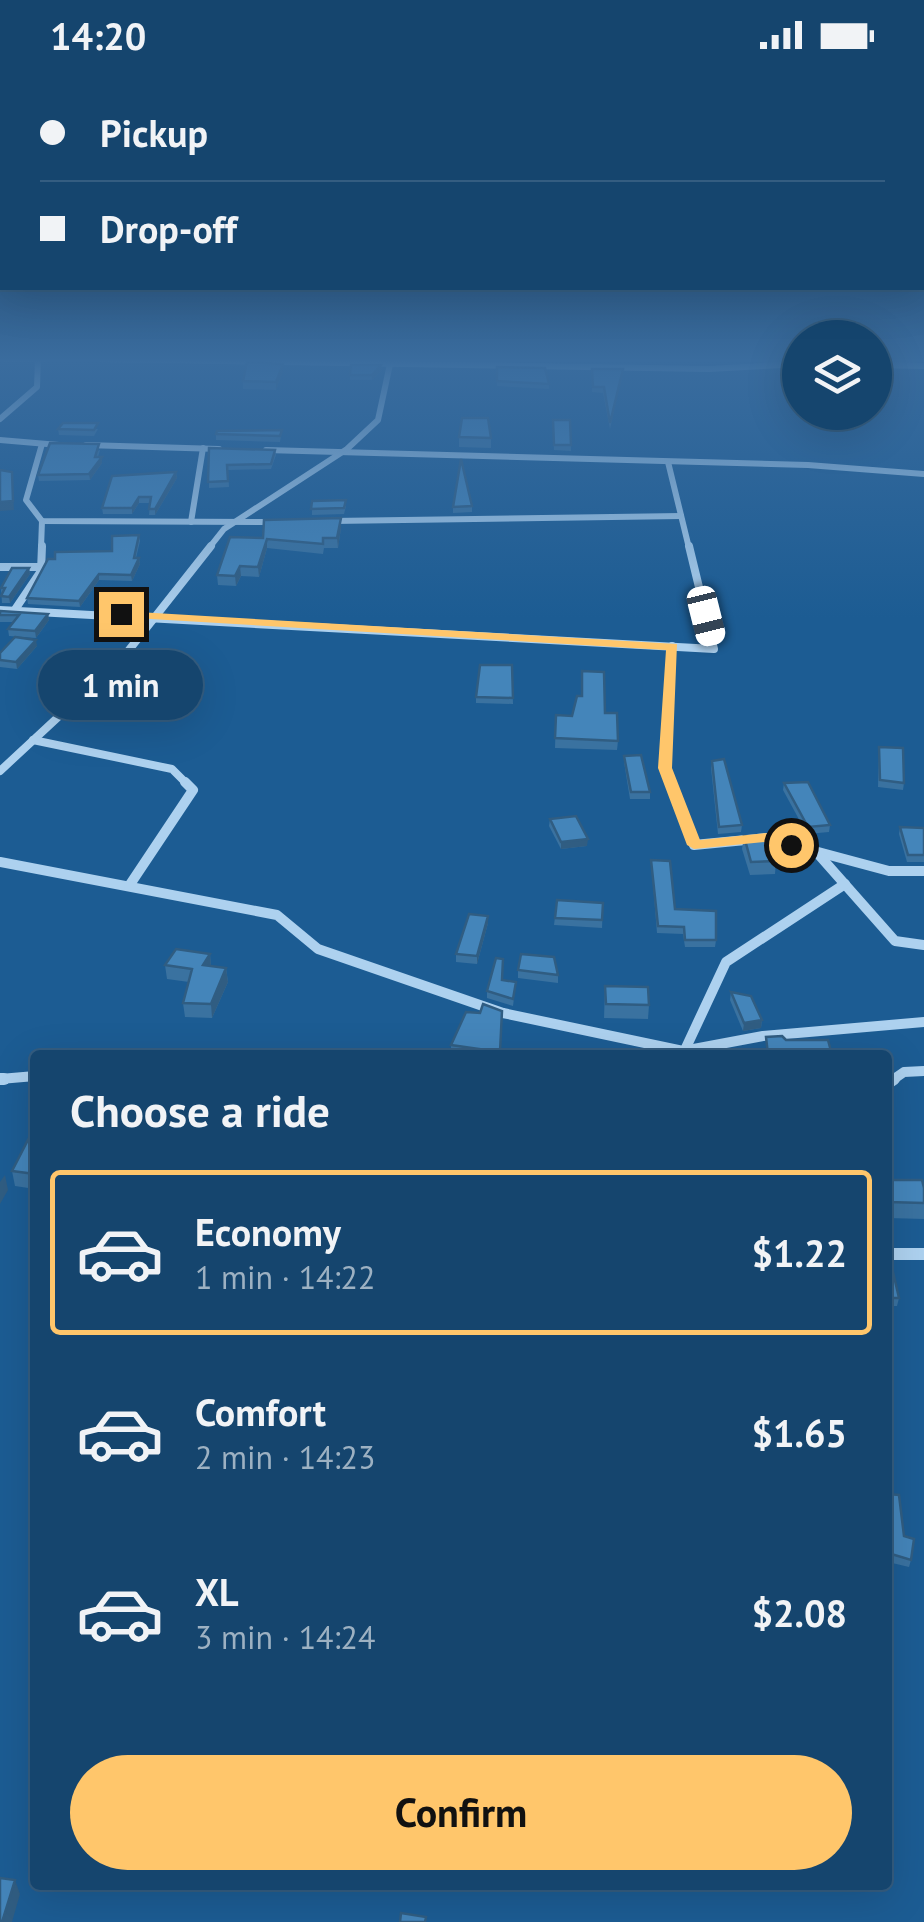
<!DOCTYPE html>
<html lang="en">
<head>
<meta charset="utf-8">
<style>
  body { margin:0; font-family:"PT Sans",sans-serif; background:#224f76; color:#f1f3f6; height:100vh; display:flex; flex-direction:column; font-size:38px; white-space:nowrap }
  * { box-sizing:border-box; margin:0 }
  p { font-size:32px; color:#9db1c2 }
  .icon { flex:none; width:55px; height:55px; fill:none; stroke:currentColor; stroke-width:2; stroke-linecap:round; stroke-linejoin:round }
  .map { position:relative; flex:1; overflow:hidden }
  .drawer { position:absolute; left:30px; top:980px; width:862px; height:840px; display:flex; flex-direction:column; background:#15456e; border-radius:10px; box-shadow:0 10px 40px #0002,0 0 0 2px #345d81 }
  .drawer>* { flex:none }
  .top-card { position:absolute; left:0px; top:0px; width:925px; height:220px; box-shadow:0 10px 40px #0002,0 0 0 2px #345d81; display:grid; align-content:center; height:220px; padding:0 40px; background:#15456e }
  .tools { position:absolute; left:782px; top:250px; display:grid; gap:20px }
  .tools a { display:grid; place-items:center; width:110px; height:110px; border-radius:50%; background:#15456e; box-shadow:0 10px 40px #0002,0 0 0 2px #345d81; font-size:50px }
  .end { position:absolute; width:45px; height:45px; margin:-22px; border:12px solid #ffc66b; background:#111; box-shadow:0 0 0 5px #111 }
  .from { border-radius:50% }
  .bubble { position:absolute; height:70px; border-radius:35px; background:#15456e; box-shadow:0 10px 40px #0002,0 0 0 2px #345d81; font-size:32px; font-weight:600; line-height:70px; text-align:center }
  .car { position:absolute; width:30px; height:60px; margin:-30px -15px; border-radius:12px; box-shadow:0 0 8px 2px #0007; background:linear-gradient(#fff 24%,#345 0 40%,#fff 0 76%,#345 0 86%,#fff 0) }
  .top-card b { display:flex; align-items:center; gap:35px; height:95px; font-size:38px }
  .top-card b+b { border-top:2px solid #345d81 }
  .top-card i { width:25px; height:25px; background:#f1f3f6 }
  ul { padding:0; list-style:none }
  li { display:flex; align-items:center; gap:30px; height:165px; margin:0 20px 15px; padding:0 20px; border:5px solid transparent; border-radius:10px }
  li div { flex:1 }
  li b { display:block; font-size:38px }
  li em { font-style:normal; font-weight:600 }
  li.current { border-color:#ffc66b }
  li>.icon { width:90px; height:90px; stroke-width:1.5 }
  h2 { padding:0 40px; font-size:45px; line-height:120px }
  .button { display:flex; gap:20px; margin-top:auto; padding:20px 40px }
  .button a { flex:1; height:115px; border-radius:60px; background:#ffc66b; color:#111; font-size:40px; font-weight:600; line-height:115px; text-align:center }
  .status { display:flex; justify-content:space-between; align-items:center; height:70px; padding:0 50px; background:#15456e; direction:ltr }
  .status svg { height:28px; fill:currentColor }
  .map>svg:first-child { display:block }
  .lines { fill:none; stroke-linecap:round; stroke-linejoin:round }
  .minor-far3 { stroke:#add1ef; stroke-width:6 }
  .minor-far2 { stroke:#add1ef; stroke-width:8 }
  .minor-far1 { stroke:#add1ef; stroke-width:10 }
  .minor { stroke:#add1ef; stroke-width:12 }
  .wall { fill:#3a72a0 }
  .shaded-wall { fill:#305d82 }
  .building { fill:#4485ba; stroke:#305d82; stroke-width:2.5 }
  .route { fill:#ffc66b }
</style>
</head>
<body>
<div class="status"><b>14:20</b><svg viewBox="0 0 49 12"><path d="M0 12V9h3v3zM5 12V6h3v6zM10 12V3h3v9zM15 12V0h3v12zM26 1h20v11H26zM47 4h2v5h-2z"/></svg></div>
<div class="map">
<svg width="924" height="1852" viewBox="0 0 924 1852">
  <rect width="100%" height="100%" fill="#1c5c93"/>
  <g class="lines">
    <g class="minor-far3">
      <polyline points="5,289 44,289"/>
      <polyline points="99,289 709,299 800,294"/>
      <polyline points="875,295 924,296"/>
      <polyline points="0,349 37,317 38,289"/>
      <polyline points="0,370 59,375"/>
      <polyline points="42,374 26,430 42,451 275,452"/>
      <polyline points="86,375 219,379"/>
      <polyline points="266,380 808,395 924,404"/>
      <polyline points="668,392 689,478"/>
      <polyline points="332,451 681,446"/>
      <polyline points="191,452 203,378"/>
      <polyline points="41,478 42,451"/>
      <polyline points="209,478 224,459 347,379 378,350 390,294"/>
    </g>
    <g class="minor-far2">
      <polyline points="0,497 42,497"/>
      <polyline points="0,540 714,579 689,476"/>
      <polyline points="14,541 41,501 42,476"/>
      <polyline points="33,670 172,699 187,714"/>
      <polyline points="0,701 125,585 211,476"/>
      <polyline points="671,714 665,698 672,576"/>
    </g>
    <g class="minor-far1">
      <polyline points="670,712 694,775 766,768 889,801 924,801"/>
      <polyline points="819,785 895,871 924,875"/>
      <polyline points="0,792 277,845 318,879 503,943 683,981 763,966 924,952"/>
      <polyline points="129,816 193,720 185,712"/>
      <polyline points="683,984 726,892 845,814"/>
      <polyline points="0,1009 35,1006"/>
      <polyline points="891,1011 904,1002 924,1001"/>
    </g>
    <g class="minor">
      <polyline points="0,1009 4,1009"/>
      <polyline points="888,1013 894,1009"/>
      <polyline points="888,1184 924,1184"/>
    </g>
  </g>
  <g class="wall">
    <polygon points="607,289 626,289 626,291 607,290"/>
    <polygon points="497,297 549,314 549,319 497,316"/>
    <polygon points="592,299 623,299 610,359 603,323 592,322"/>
    <polygon points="382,300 372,310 350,310 350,305"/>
    <polygon points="283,301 276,320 243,319 243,311"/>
    <polygon points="553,350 570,350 571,381 554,380"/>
    <polygon points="58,359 98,359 94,366 59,365"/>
    <polygon points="282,360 280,372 216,370 216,364"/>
    <polygon points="459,367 491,368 491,378 459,377"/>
    <polygon points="209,378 275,380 276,385 271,399 228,400 229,417 209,418"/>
    <polygon points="100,380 98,387 102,393 90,410 39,411 38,405"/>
    <polygon points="176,402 177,408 155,445 149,445 150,433 139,433 132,444 103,444 102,438"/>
    <polygon points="312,431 346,436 344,444 312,445"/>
    <polygon points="472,436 472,442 453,443 453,437"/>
    <polygon points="341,448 341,458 338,478 324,478 323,484 267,478 259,507 241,506 236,516 218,515 217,505 263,468"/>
    <polygon points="139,465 140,471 136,488 139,488 140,494 132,511 99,510 80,537 28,534 27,528"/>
    <polygon points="29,498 30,504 10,533 2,533 1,518"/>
    <polygon points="0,541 48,544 49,550 36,568 9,566 8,559 14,552 0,552"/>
    <polygon points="37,576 17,599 0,597 0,583"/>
    <polygon points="512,595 513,634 476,633 476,627"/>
    <polygon points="581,626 605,643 618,671 617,680 555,678 556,645 572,646"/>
    <polygon points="879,677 904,713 903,720 878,717"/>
    <polygon points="624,686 650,722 650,729 630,729 624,692"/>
    <polygon points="712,691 742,755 741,762 718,764 711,698"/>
    <polygon points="784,713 830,755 829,762 807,764 783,720"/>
    <polygon points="550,749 587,776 561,779 549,756"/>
    <polygon points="900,757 924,758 924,792 907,792 899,764"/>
    <polygon points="744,766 776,791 775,804 750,805 742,779"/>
    <polygon points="651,790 675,839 716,870 715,877 685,877 683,864 657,863"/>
    <polygon points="557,830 603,833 602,858 554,855"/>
    <polygon points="488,846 488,853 477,894 456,892 456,884"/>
    <polygon points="210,884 211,896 226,898 228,912 212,948 185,947 183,933 189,912 167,909 165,895"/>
    <polygon points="518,900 558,905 558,913 518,908"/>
    <polygon points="516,912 513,936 487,928 487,921"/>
    <polygon points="605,916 649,935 648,949 604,948"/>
    <polygon points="731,922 762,950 761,958 743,961 730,930"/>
    <polygon points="502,941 500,985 451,985 451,975 480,943"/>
    <polygon points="35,1067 35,1119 15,1116 12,1101"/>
    <polygon points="888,1110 924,1118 924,1149 888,1148"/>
    <polygon points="888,1202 899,1228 897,1236 888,1236"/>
    <polygon points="888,1424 904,1466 911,1490 909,1497 888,1492"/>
  </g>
  <g class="shaded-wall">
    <polygon points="283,294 283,301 276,320 276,312"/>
    <polygon points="381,295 382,300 372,310 372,305"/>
    <polygon points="102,387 102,393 90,410 89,404"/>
    <polygon points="12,402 14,440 0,441 0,432"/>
    <polygon points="176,402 177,408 155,445 155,439"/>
    <polygon points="139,427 139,433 132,444 132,438"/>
    <polygon points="341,448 341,458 338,478 337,468"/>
    <polygon points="267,469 267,478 259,507 258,497"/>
    <polygon points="139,488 140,494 132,511 131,505"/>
    <polygon points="240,496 241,506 236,516 235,506"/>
    <polygon points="29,498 30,504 10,533 9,527"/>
    <polygon points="99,504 99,510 80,537 79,531"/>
    <polygon points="48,544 49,550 36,568 35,561"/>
    <polygon points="36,570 37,576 17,599 16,592"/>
    <polygon points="588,769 587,776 561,779 561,772"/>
    <polygon points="488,846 488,853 477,894 477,886"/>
    <polygon points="210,884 211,897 203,895"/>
    <polygon points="226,898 228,912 212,948 211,934"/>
    <polygon points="762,950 761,958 743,961 744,953"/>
    <polygon points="5,1105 8,1120 0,1134 0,1112"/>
    <polygon points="15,1810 20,1824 12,1852 2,1852"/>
  </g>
  <g class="building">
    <polygon points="247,292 283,294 276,312 243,311"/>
    <polygon points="351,295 381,295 372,305 350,305"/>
    <polygon points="497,297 545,298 549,314 497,311"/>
    <polygon points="592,299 623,299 610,353 604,317 593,317"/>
    <polygon points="462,348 488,348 491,368 459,367"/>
    <polygon points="553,350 570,350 571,375 554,375"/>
    <polygon points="63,353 98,353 94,360 58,359"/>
    <polygon points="282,360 280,366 216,364 217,361"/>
    <polygon points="50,373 99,374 95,387 102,387 89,404 38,405"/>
    <polygon points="209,378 275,380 271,394 227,395 228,411 208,412"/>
    <polygon points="461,389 472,436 453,437"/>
    <polygon points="0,400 12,402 13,431 0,432"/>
    <polygon points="176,402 155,439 149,439 151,427 139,427 132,438 102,438 112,406"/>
    <polygon points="346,430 344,438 311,439 312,431"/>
    <polygon points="341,448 337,468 323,468 323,474 267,469 258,497 240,496 235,506 217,505 230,467 263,468 264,450"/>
    <polygon points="139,465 134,488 139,488 131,505 99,504 79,531 27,528 48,489 55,489 55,482 112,481 112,466"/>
    <polygon points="12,498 29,498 9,527 1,526 5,518 1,518"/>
    <polygon points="0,541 48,544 35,561 8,559 19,545 0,545"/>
    <polygon points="15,567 36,570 16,592 0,590 0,583"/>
    <polygon points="480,595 512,595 513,628 476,627"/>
    <polygon points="582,601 604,602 605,643 617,643 618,671 555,668 556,645 572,646 577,626 582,626"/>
    <polygon points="879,677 903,678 904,713 880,710"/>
    <polygon points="641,685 650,722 631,722 624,686"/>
    <polygon points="724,689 742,755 719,757 712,691"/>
    <polygon points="808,712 830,755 808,757 784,713"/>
    <polygon points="576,746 588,769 561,772 550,749"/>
    <polygon points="900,757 924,758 924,785 908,785"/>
    <polygon points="744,766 769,766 776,791 751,792"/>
    <polygon points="651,790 670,791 675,839 716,841 716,870 685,870 684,857 658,856"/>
    <polygon points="557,830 603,833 602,850 555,848"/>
    <polygon points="469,844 488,846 477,886 456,884"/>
    <polygon points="176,879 210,884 203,895 226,898 211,934 183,933 192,899 165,895"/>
    <polygon points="521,884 554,887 558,905 518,900"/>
    <polygon points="496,888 503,889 502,910 516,912 513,929 487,921"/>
    <polygon points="605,916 648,917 649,935 606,934"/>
    <polygon points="731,922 751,926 762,950 744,953"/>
    <polygon points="483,934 502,941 500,982 451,975 466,942 480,943"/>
    <polygon points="782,966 786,970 828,970 832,985 768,985 766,967"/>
    <polygon points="30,1066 35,1067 35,1104 12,1101"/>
    <polygon points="888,1110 922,1110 924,1118 924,1133 888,1132"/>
    <polygon points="888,1202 893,1202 899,1228 888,1228"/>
    <polygon points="888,1424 899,1425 904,1466 914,1469 911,1490 888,1483"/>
    <polygon points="35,1563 35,1594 32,1564"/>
    <polygon points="0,1808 15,1810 2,1852 0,1852"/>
    <polygon points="401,1843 426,1847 425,1852 400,1852"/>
  </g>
  <linearGradient id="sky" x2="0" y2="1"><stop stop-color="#0f3351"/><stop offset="0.53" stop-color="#3a6c9e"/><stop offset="1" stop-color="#3a6c9e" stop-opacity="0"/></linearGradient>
  <rect width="924" height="548" fill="url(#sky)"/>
  <polygon class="route" points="121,541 677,574 672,698 700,770 766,763 798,775 791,779 765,772 694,779 687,775 658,698 666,580 117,547"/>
</svg>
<div class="tools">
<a><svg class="icon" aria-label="layers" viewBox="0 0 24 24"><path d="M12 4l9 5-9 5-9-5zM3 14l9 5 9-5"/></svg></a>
</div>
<i class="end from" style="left:791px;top:775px"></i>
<i class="end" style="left:121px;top:544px"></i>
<div class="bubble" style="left:38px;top:580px;width:165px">1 min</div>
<i class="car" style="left:706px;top:546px;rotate:166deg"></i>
<div class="top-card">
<b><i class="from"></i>Pickup</b>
<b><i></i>Drop-off</b>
</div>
<section class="drawer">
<h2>Choose a ride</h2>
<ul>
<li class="current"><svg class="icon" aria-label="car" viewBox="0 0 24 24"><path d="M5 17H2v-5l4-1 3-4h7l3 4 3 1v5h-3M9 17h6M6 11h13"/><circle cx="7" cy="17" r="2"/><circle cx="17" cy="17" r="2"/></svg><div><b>Economy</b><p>1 min · 14:22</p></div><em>$1.22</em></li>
<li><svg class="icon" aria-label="car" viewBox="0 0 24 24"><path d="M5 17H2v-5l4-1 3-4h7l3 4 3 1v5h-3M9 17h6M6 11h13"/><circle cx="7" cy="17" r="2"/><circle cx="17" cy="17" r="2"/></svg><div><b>Comfort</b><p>2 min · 14:23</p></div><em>$1.65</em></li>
<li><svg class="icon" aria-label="car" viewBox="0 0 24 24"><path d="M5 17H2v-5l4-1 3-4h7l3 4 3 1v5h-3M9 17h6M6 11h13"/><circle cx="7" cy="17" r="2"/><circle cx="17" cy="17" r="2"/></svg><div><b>XL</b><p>3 min · 14:24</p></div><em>$2.08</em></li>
</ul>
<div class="button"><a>Confirm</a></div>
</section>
</div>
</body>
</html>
